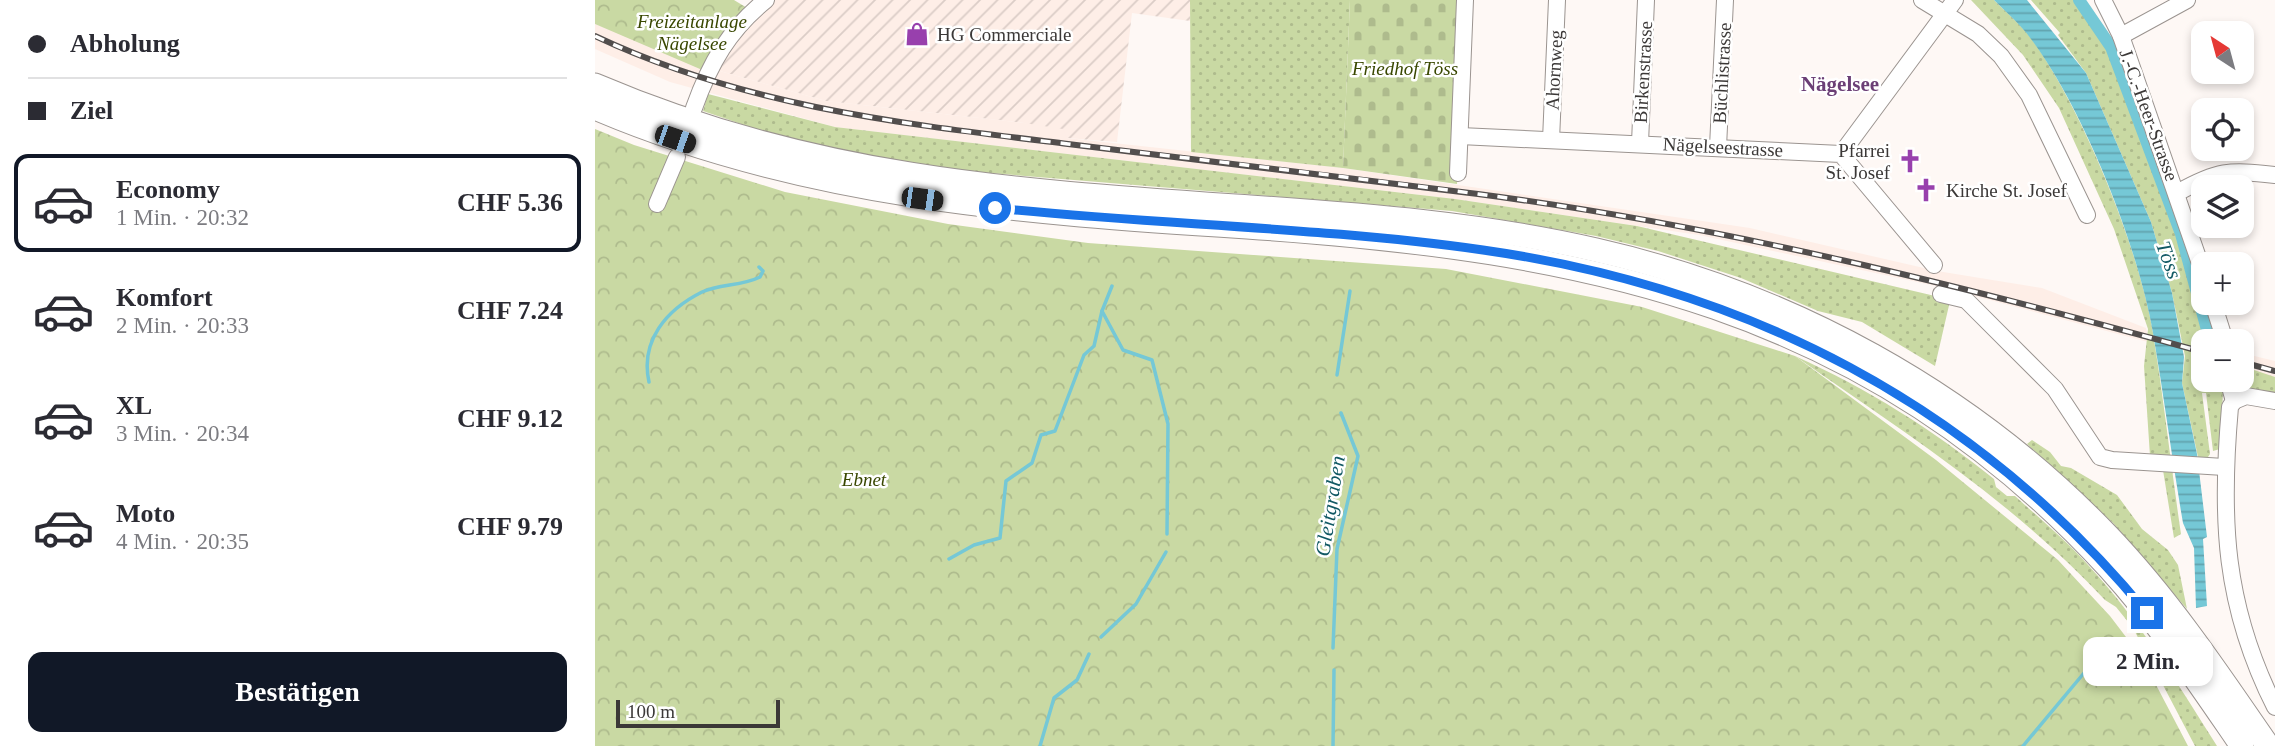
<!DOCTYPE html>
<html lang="de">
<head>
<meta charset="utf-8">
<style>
  body { margin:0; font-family:"Times New Roman",serif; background:#f2f2f3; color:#2b2b33; height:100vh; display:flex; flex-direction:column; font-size:26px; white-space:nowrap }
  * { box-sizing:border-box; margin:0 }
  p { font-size:23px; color:#7c7c81 }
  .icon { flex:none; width:38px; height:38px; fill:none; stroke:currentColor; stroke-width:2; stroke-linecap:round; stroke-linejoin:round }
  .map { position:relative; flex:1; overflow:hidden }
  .drawer { display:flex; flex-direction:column; background:#fff; width:595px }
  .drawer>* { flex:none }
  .hud { display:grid; align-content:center; height:154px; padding:0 28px; background:#fff }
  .needle { width:46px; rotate:324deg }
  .fabs { position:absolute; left:1596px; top:21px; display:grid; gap:14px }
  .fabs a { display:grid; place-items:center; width:63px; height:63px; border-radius:14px; background:#fff; box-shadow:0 4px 10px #0003; font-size:35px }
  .scale { position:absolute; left:21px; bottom:18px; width:164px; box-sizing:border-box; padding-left:7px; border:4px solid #3b3837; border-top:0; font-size:19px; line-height:24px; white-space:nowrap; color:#3b3837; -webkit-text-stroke:5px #fff; paint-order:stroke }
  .end { position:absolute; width:32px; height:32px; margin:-16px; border:9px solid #1a73e8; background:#fff; box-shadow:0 0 0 4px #fff }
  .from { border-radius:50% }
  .bubble { position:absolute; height:49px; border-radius:14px; background:#fff; box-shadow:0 4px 10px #0003; font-size:23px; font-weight:800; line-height:49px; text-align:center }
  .car { position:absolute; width:21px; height:42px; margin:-21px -10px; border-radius:9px; box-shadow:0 0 5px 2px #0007; background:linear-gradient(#222 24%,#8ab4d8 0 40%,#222 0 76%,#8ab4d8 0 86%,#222 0) }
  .hud b { display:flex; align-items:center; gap:24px; height:66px; font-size:26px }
  .hud b+b { border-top:2px solid #e1e1e2 }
  .hud i { width:18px; height:18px; background:#2b2b33 }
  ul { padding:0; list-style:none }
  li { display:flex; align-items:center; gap:21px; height:98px; margin:0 14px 10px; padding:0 14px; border:4px solid transparent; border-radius:14px }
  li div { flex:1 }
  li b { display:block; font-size:26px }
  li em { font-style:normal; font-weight:800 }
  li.current { border-color:#111827 }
  li>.icon { width:63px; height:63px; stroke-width:1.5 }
  .cta { display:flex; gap:14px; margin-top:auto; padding:14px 28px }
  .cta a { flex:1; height:80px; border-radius:14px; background:#111827; color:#fff; font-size:28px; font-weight:800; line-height:80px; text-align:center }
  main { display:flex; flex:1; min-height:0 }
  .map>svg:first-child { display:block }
  .industrial { fill:url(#industrial-furrows) }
  .built { fill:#feeee7 }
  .grass { fill:url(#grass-dots) }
  .forest { fill:url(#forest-crowns) }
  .cemetery { fill:url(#cemetery-stones) }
  .water { fill:url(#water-rules) }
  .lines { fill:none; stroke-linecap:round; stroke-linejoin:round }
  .stream { stroke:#75c8d6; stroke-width:3.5 }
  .canal { stroke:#75c8d6; stroke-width:12 }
  .minor-casing { stroke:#9b9490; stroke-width:18 }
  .highway-casing { stroke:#9b9490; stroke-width:25 }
  .minor { stroke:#fff; stroke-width:16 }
  .highway { stroke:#fff; stroke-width:23 }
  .rail-casing { stroke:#524e4d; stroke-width:6 }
  .rail { stroke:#fff; stroke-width:3.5; stroke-dasharray:10; stroke-linecap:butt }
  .route { stroke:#1a73e8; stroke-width:9 }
  .labels { text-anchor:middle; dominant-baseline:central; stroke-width:5; stroke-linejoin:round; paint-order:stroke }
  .park-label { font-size:19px; font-style:italic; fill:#394700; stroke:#fff }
  .poi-label { font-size:19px; fill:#3b3837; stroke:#fff; text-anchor:start }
  .street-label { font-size:19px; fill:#3b3837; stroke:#fff }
  .neighbourhood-label { font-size:21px; font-weight:bold; fill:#6b3f76; stroke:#fff }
  .water-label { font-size:21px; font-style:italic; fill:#125964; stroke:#fff }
</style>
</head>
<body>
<main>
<section class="drawer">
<div class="hud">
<b><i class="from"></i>Abholung</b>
<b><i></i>Ziel</b>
</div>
<ul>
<li class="current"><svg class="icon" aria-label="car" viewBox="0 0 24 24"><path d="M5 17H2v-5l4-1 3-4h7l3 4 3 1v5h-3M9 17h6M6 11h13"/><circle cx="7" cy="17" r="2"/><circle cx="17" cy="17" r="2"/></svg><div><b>Economy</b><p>1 Min. · 20:32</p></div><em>CHF 5.36</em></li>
<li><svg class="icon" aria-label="car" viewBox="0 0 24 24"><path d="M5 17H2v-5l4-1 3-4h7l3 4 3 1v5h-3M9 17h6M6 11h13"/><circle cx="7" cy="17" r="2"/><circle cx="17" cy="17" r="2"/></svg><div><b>Komfort</b><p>2 Min. · 20:33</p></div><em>CHF 7.24</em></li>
<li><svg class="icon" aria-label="car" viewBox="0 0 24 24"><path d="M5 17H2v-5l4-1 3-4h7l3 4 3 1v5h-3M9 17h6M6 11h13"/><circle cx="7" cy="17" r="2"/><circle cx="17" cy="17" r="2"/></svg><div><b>XL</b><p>3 Min. · 20:34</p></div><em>CHF 9.12</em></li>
<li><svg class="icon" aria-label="car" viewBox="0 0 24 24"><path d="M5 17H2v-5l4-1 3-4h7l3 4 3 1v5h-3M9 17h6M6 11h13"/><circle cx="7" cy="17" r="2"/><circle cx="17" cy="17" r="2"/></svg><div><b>Moto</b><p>4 Min. · 20:35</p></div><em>CHF 9.79</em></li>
</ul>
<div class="cta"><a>Bestätigen</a></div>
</section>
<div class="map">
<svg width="1680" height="746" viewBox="0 0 1680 746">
  <defs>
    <pattern id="industrial-furrows" width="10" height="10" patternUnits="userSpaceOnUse" patternTransform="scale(1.75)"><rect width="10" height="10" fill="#feeee7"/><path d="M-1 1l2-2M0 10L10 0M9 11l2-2" fill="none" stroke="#dbcdc7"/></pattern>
    <pattern id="grass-dots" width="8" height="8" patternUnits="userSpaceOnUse" patternTransform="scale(1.75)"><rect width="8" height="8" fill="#c9d9a3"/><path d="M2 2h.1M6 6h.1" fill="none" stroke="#aebb8d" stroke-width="1.8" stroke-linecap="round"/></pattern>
    <pattern id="forest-crowns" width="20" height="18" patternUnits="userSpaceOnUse" patternTransform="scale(1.75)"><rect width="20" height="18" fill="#c9d9a3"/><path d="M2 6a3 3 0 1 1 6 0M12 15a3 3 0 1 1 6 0" fill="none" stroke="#aebb8d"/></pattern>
    <pattern id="cemetery-stones" width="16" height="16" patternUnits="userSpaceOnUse" patternTransform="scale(1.75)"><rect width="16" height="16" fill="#c9d9a3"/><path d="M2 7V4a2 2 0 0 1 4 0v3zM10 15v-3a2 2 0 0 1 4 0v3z" fill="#aebb8d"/></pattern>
    <pattern id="water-rules" width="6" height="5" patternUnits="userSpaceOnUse" patternTransform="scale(1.75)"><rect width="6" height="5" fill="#75c8d6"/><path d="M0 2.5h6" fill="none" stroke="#61a3ae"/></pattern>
  </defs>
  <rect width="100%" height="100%" fill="#fef8f5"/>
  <polygon class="industrial" points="171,0 595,0 595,21 537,13 522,142 472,138 429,123 231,101 114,68"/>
  <g class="built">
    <polygon points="0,24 114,68 231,101 429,123 468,129 472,138 748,168 1155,228 1342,271 1447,288 1551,328 1554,340 1553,342 1350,288 1104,235 860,199 240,127 75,82 0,49"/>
    <polygon points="1647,353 1680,361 1680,384 1659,378 1654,368 1647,366"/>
  </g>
  <g class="grass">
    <polygon points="595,0 755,0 748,168 596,152"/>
    <path d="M 1376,0 L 1399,0 C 1411,12 1426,25 1436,38 C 1487,108 1544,248 1558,333 C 1569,400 1576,467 1586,534 L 1579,538 L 1567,464 L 1555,456 L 1549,366 L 1553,329 L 1519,229 L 1464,108 L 1428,55 Z"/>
    <polygon points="1436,0 1479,0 1500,27 1517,61 1584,235 1613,341 1608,341 1608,380 1616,380 1616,392 1628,392 1625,449 1618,451 1611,393 1607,393 1615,454 1613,457 1603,457 1587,383 1590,356 1577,293 1556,222 1491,73 1463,35 1465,33"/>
    <polygon points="113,94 240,127 860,199 1042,226 1340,296 1342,302 1348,303 1351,297 1355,301 1340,366 1267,322 1223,311 1146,278 1063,251 1001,236 857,211 358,170 196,141 108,111"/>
    <path d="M 1200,356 C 1273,389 1337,429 1399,479 L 1401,487 L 1412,496 L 1420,496 C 1445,519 1472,541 1494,566 C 1544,620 1583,684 1622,746 L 1600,746 L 1538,628 L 1521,607 L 1510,600 C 1419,502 1309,432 1200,356 Z"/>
    <polygon points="1647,366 1680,377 1680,397 1644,392 1637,380 1647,380"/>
    <polygon points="1437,440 1455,452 1466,466 1476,468 1522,495 1547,529 1573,550 1583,565 1592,609 1518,523 1432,444"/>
  </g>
  <g class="forest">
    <polygon points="0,0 139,0 157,11 112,72 0,24"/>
    <polygon points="0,129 39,145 190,192 353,224 493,243 851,269 1047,307 1200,356 1341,460 1463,560 1515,616 1547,658 1593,746 0,746"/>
  </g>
  <polygon class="cemetery" points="755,0 870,0 862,184 748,168"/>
  <path class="water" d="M 1399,0 L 1432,0 L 1491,73 L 1556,222 L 1577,293 L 1589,357 L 1587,383 L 1602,454 L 1612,537 L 1608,539 L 1612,606 L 1601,608 L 1599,548 L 1588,523 C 1577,460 1569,396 1558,333 C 1543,246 1489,110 1436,39 C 1426,25 1411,12 1399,0 Z"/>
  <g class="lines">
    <g class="stream">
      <polyline points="517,286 507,311 528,350 557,360 573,424 572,534"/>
      <polyline points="742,375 755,291"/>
      <path d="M 54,382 C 45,341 71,310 107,292 C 125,284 147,286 165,277 L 168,271 L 164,267"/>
      <polyline points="354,559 379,545 405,538 411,481 437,463 446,435 460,431 489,355 499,346 507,311"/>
      <polyline points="506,637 541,604 571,552"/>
      <polyline points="738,648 742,549 763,456 746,413"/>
      <polyline points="445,746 459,698 482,680 494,654"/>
      <polyline points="738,746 739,670"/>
      <polyline points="1428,746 1494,667 1525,652"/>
    </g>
    <g class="canal">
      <polyline points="1484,0 1516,47 1586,234 1615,341"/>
      <polyline points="1622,380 1623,386"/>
    </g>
    <g class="minor-casing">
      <g id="minor">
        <polyline points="1327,0 1383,34 1406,56 1434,95 1492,215"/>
        <polyline points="1508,0 1526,36 1608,272"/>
        <polyline points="1526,36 1592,0"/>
        <path d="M 99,108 C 115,63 134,30 171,0"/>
        <polyline points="865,136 1246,154 1339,265"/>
        <polyline points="956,140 962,0"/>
        <polyline points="1045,143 1051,0"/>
        <polyline points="1123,147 1130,0"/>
        <polyline points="1246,154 1360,0"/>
        <polyline points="863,173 870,0"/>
        <path d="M 1582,193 C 1623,170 1633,170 1680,175"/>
        <polyline points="62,204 82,157"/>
        <polyline points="1346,294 1371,300 1460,389 1505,457 1517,460 1629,467"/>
        <polyline points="1618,303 1630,341"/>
        <polyline points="1633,380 1639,401"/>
        <path d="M 1639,401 L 1635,407 C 1625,519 1629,606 1680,707"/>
        <polyline points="1639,401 1651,396 1680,401"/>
      </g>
    </g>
    <g class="highway-casing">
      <g id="highway">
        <path d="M 0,85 C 220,179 421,191 655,207 C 771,215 888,224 1001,250 C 1195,294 1375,392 1513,536 C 1574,600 1623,673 1673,746"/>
        <path d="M 0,108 C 208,197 429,213 652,227 C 993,250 1272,305 1514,568 C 1564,623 1605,685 1647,746"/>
      </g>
    </g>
    <use href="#minor" class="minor"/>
    <use href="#highway" class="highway"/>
    <g class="rail-casing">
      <g id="rail">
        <path d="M 0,36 C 150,107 310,124 473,144 C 609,160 746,176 883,194 C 1129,226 1368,286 1608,352"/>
        <polyline points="1647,362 1680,371"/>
      </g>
    </g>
    <use href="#rail" class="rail"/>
  </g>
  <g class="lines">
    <path class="route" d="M 400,208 C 563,225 726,227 888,250 C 1153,288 1380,404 1552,613"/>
  </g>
  <defs>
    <g id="shop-bare" transform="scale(1.89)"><path d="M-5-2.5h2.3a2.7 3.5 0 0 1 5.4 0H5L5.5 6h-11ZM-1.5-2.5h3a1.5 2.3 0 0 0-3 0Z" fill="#9840ad" stroke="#fff" stroke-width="2.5" paint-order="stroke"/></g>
    <g id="church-bare" transform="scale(1.89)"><path d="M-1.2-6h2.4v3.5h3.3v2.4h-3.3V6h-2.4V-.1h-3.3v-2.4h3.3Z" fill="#9840ad" stroke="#fff" stroke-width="2.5" paint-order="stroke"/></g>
  </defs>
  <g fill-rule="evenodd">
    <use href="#shop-bare" x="322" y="34"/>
    <use href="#church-bare" x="1315" y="161"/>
    <use href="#church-bare" x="1331" y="190"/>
  </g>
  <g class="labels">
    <g class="park-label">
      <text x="97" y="21">Freizeitanlage<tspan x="97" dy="22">Nägelsee</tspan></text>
      <text x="810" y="68">Friedhof Töss</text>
      <text x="269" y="479">Ebnet</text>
    </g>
    <g class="poi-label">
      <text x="342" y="34">HG Commerciale</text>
      <text x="1295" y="150" text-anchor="end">Pfarrei<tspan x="1295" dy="22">St. Josef</tspan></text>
      <text x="1351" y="190">Kirche St. Josef</text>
    </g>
    <g class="street-label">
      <text transform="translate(959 70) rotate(-87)">Ahornweg</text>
      <text transform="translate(1048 72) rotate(-87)">Birkenstrasse</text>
      <text transform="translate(1127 73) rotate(-87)">Büchlistrasse</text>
      <text transform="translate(1554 115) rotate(70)">J.-C.-Heer-Strasse</text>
      <text transform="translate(1128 147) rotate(3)">Nägelseestrasse</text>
    </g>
    <g class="neighbourhood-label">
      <text x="1245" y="84">Nägelsee</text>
    </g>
    <g class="water-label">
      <text transform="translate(1574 260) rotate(70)">Töss</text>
      <text transform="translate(735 506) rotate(-81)">Gleitgraben</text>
    </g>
  </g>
</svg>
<div class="fabs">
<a><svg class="needle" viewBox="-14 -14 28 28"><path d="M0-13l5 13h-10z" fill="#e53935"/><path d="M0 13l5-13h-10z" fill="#7c7c81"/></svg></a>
<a><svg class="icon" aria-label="locate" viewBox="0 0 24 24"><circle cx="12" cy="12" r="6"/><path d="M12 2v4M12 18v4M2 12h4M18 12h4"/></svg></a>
<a><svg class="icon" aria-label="layers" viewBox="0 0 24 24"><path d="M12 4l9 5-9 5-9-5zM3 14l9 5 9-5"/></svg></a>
<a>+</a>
<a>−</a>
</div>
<div class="scale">100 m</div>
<i class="end from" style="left:400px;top:208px"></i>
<i class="end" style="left:1552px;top:613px"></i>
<div class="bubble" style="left:1488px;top:637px;width:130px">2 Min.</div>
<i class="car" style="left:80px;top:139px;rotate:109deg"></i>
<i class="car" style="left:327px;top:199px;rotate:98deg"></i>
</div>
</main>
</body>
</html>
